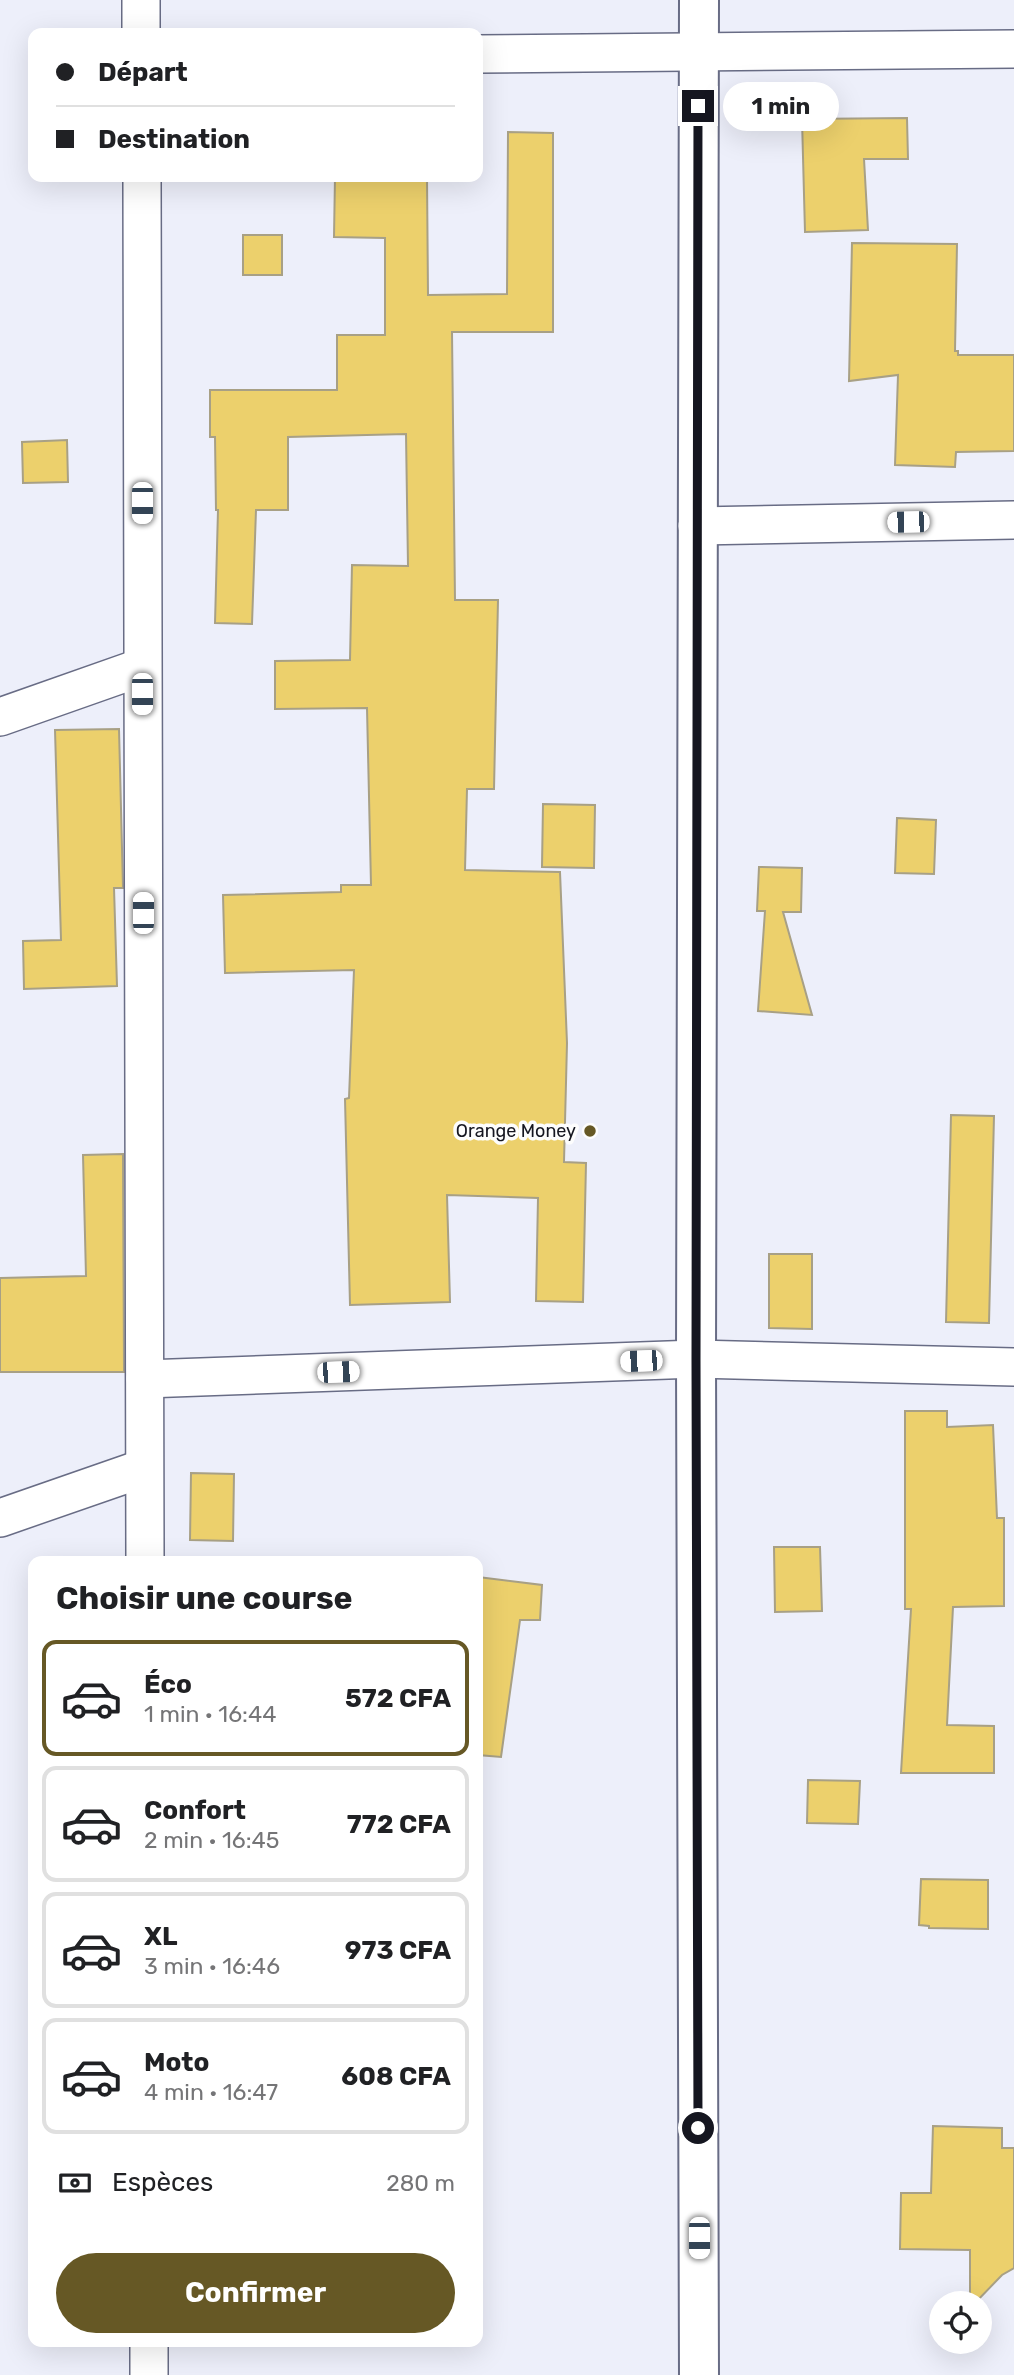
<!DOCTYPE html>
<html lang="fr">
<head>
<meta charset="utf-8">
<style>
  body { margin:0; font-family:Rubik,sans-serif; background:#f6f6f6; color:#202124; height:100vh; display:flex; flex-direction:column; font-size:26px; white-space:nowrap }
  * { box-sizing:border-box; margin:0 }
  p { font-size:23px; color:#757577 }
  .icon { flex:none; width:38px; height:38px; fill:none; stroke:currentColor; stroke-width:2; stroke-linecap:round; stroke-linejoin:round }
  .map { position:relative; flex:1; overflow:hidden }
  .panel { position:absolute; left:28px; top:1556px; width:455px; height:791px; display:flex; flex-direction:column; background:#fff; border-radius:14px; box-shadow:0 7px 28px #0002 }
  .panel>* { flex:none }
  .guide { position:absolute; left:28px; top:28px; width:455px; height:154px; border-radius:14px; box-shadow:0 7px 28px #0002; display:grid; align-content:center; height:154px; padding:0 28px; background:#fff }
  .buttons { position:absolute; left:929px; top:2291px; display:grid; gap:14px }
  .buttons a { display:grid; place-items:center; width:63px; height:63px; border-radius:50%; background:#fff; box-shadow:0 7px 28px #0002; font-size:35px }
  .end { position:absolute; width:32px; height:32px; margin:-16px; border:9px solid #151620; background:#fff; box-shadow:0 0 0 4px #fff }
  .from { border-radius:50% }
  .bubble { position:absolute; height:49px; border-radius:24px; background:#fff; box-shadow:0 7px 28px #0002; font-size:23px; font-weight:700; line-height:49px; text-align:center }
  .car { position:absolute; width:21px; height:42px; margin:-21px -10px; border-radius:9px; box-shadow:0 0 5px 2px #0007; background:linear-gradient(#fff 24%,#345 0 40%,#fff 0 76%,#345 0 86%,#fff 0) }
  .guide b { display:flex; align-items:center; gap:24px; height:66px; font-size:26px }
  .guide b+b { border-top:2px solid #e0e0e0 }
  .guide i { width:18px; height:18px; background:#202124 }
  ul { padding:0; list-style:none }
  li { display:flex; align-items:center; gap:21px; height:116px; margin:0 14px 10px; padding:0 14px; border:4px solid #e0e0e0; border-radius:14px }
  li div { flex:1 }
  li b { display:block; font-size:26px }
  li em { font-style:normal; font-weight:700 }
  li.on { border-color:#665825 }
  li>.icon { width:63px; height:63px; stroke-width:1.5 }
  h2 { padding:0 28px; font-size:32px; line-height:84px }
  .pay { display:flex; align-items:center; gap:18px; height:77px; padding:0 28px; font-size:26px }
  .pay p { margin-inline-start:auto }
  .action { display:flex; gap:14px; margin-top:auto; padding:14px 28px }
  .action a { flex:1; height:80px; border-radius:42px; background:#665825; color:#fff; font-size:28px; font-weight:700; line-height:80px; text-align:center }
  .map>svg:first-child { display:block }
  .building { fill:#ecd06c; stroke:#a8a085; stroke-width:2 }
  .lines { fill:none; stroke-linecap:round; stroke-linejoin:round }
  .minor-casing { stroke:#686c85; stroke-width:40 }
  .tertiary-casing { stroke:#686c85; stroke-width:42 }
  .minor { stroke:#fff; stroke-width:37 }
  .tertiary { stroke:#fff; stroke-width:38 }
  .route { stroke:#151620; stroke-width:9 }
  .poi-dot { fill:#665825; stroke:#fdfdfd; stroke-width:2.5 }
  .labels { text-anchor:middle; dominant-baseline:central; stroke-width:7; stroke-linejoin:round; paint-order:stroke }
  .poi-label { font-size:18px; fill:#151620; stroke:#fdfdfd; text-anchor:end }
</style>
</head>
<body>
<div class="map">
<svg width="1014" height="2375" viewBox="0 0 1014 2375">
  <rect width="100%" height="100%" fill="#edeffa"/>
  <g class="building">
    <polygon points="907,118 908,159 864,159 868,230 805,232 802,119"/>
    <polygon points="508,132 553,133 553,332 452,332 455,600 498,600 494,789 467,789 465,870 560,872 567,1043 564,1162 586,1163 583,1302 536,1301 538,1198 447,1195 450,1302 350,1305 345,1099 349,1098 354,970 225,973 223,895 341,892 341,885 371,885 367,708 275,709 275,661 350,660 352,565 408,566 406,434 288,437 288,510 256,510 252,624 215,623 218,510 216,510 215,437 210,437 210,390 337,390 337,335 385,335 385,238 334,237 335,177 427,177 428,295 507,294"/>
    <rect x="243" y="235" width="39" height="40"/>
    <polygon points="852,243 957,244 955,351 958,351 958,355 1014,355 1014,451 956,452 955,467 895,465 898,375 849,381"/>
    <polygon points="67,440 68,482 23,483 22,442"/>
    <polygon points="119,729 123,888 114,888 117,986 24,989 23,941 61,940 55,730"/>
    <polygon points="543,804 595,805 594,868 542,867"/>
    <polygon points="897,818 936,820 934,874 895,873"/>
    <polygon points="759,867 802,868 801,912 783,912 812,1015 758,1011 765,911 757,911"/>
    <polygon points="951,1115 994,1116 989,1323 946,1322"/>
    <polygon points="123,1154 124,1372 0,1372 0,1278 86,1276 83,1155"/>
    <polygon points="769,1254 812,1254 812,1329 769,1328"/>
    <polygon points="905,1411 947,1411 947,1427 993,1425 997,1518 1004,1518 1004,1606 953,1607 947,1725 994,1726 994,1773 901,1773 911,1609 905,1609"/>
    <polygon points="191,1473 234,1474 233,1541 190,1540"/>
    <polygon points="774,1547 820,1547 822,1611 775,1612"/>
    <polygon points="478,1577 542,1585 540,1620 520,1620 501,1757 478,1755"/>
    <polygon points="808,1780 860,1781 858,1824 807,1823"/>
    <polygon points="921,1879 988,1880 988,1929 929,1928 929,1926 919,1925"/>
    <polygon points="933,2126 1002,2128 1002,2148 1014,2148 1014,2268 1002,2275 975,2303 970,2303 970,2250 900,2249 901,2193 931,2193"/>
  </g>
  <g class="lines">
    <g class="minor-casing">
      <g id="minor">
        <polyline points="141,0 141,33"/>
        <polyline points="478,54 1014,49"/>
        <polyline points="142,177 145,1561"/>
        <polyline points="697,526 1014,520"/>
        <polyline points="0,717 142,667"/>
        <polyline points="145,1379 696,1359 1014,1367"/>
        <polyline points="0,1518 144,1468"/>
        <polyline points="149,2342 149,2375"/>
      </g>
    </g>
    <g class="tertiary-casing">
      <polyline id="tertiary" points="699,0 696,1359 699,2375"/>
    </g>
    <use href="#minor" class="minor"/>
    <use href="#tertiary" class="tertiary"/>
  </g>
  <g class="lines">
    <polyline class="route" points="698,106 696,1359 698,2128"/>
  </g>
  <circle class="poi-dot" cx="590" cy="1131" r="7"/>
  <g class="labels">
    <g class="poi-label">
      <text x="576" y="1131">Orange Money</text>
    </g>
  </g>
</svg>
<div class="buttons">
<a><svg class="icon" aria-label="locate" viewBox="0 0 24 24"><circle cx="12" cy="12" r="6"/><path d="M12 2v4M12 18v4M2 12h4M18 12h4"/></svg></a>
</div>
<i class="end from" style="left:698px;top:2128px"></i>
<i class="end" style="left:698px;top:106px"></i>
<div class="bubble" style="left:723px;top:82px;width:116px">1 min</div>
<i class="car" style="left:142px;top:503px;rotate:180deg"></i>
<i class="car" style="left:908px;top:522px;rotate:269deg"></i>
<i class="car" style="left:142px;top:694px;rotate:180deg"></i>
<i class="car" style="left:143px;top:913px;rotate:0deg"></i>
<i class="car" style="left:641px;top:1361px;rotate:268deg"></i>
<i class="car" style="left:338px;top:1372px;rotate:88deg"></i>
<i class="car" style="left:699px;top:2238px;rotate:180deg"></i>
<div class="guide">
<b><i class="from"></i>Départ</b>
<b><i></i>Destination</b>
</div>
<section class="panel">
<h2>Choisir une course</h2>
<ul>
<li class="on"><svg class="icon" aria-label="car" viewBox="0 0 24 24"><path d="M5 17H2v-5l4-1 3-4h7l3 4 3 1v5h-3M9 17h6M6 11h13"/><circle cx="7" cy="17" r="2"/><circle cx="17" cy="17" r="2"/></svg><div><b>Éco</b><p>1 min · 16:44</p></div><em>572 CFA</em></li>
<li><svg class="icon" aria-label="car" viewBox="0 0 24 24"><path d="M5 17H2v-5l4-1 3-4h7l3 4 3 1v5h-3M9 17h6M6 11h13"/><circle cx="7" cy="17" r="2"/><circle cx="17" cy="17" r="2"/></svg><div><b>Confort</b><p>2 min · 16:45</p></div><em>772 CFA</em></li>
<li><svg class="icon" aria-label="car" viewBox="0 0 24 24"><path d="M5 17H2v-5l4-1 3-4h7l3 4 3 1v5h-3M9 17h6M6 11h13"/><circle cx="7" cy="17" r="2"/><circle cx="17" cy="17" r="2"/></svg><div><b>XL</b><p>3 min · 16:46</p></div><em>973 CFA</em></li>
<li><svg class="icon" aria-label="car" viewBox="0 0 24 24"><path d="M5 17H2v-5l4-1 3-4h7l3 4 3 1v5h-3M9 17h6M6 11h13"/><circle cx="7" cy="17" r="2"/><circle cx="17" cy="17" r="2"/></svg><div><b>Moto</b><p>4 min · 16:47</p></div><em>608 CFA</em></li>
</ul>
<div class="pay"><svg class="icon" aria-label="cash" viewBox="0 0 24 24"><path d="M3 7h18v10H3z"/><circle cx="12" cy="12" r="2"/></svg>Espèces<p>280 m</p></div>
<div class="action"><a>Confirmer</a></div>
</section>
</div>
</body>
</html>
